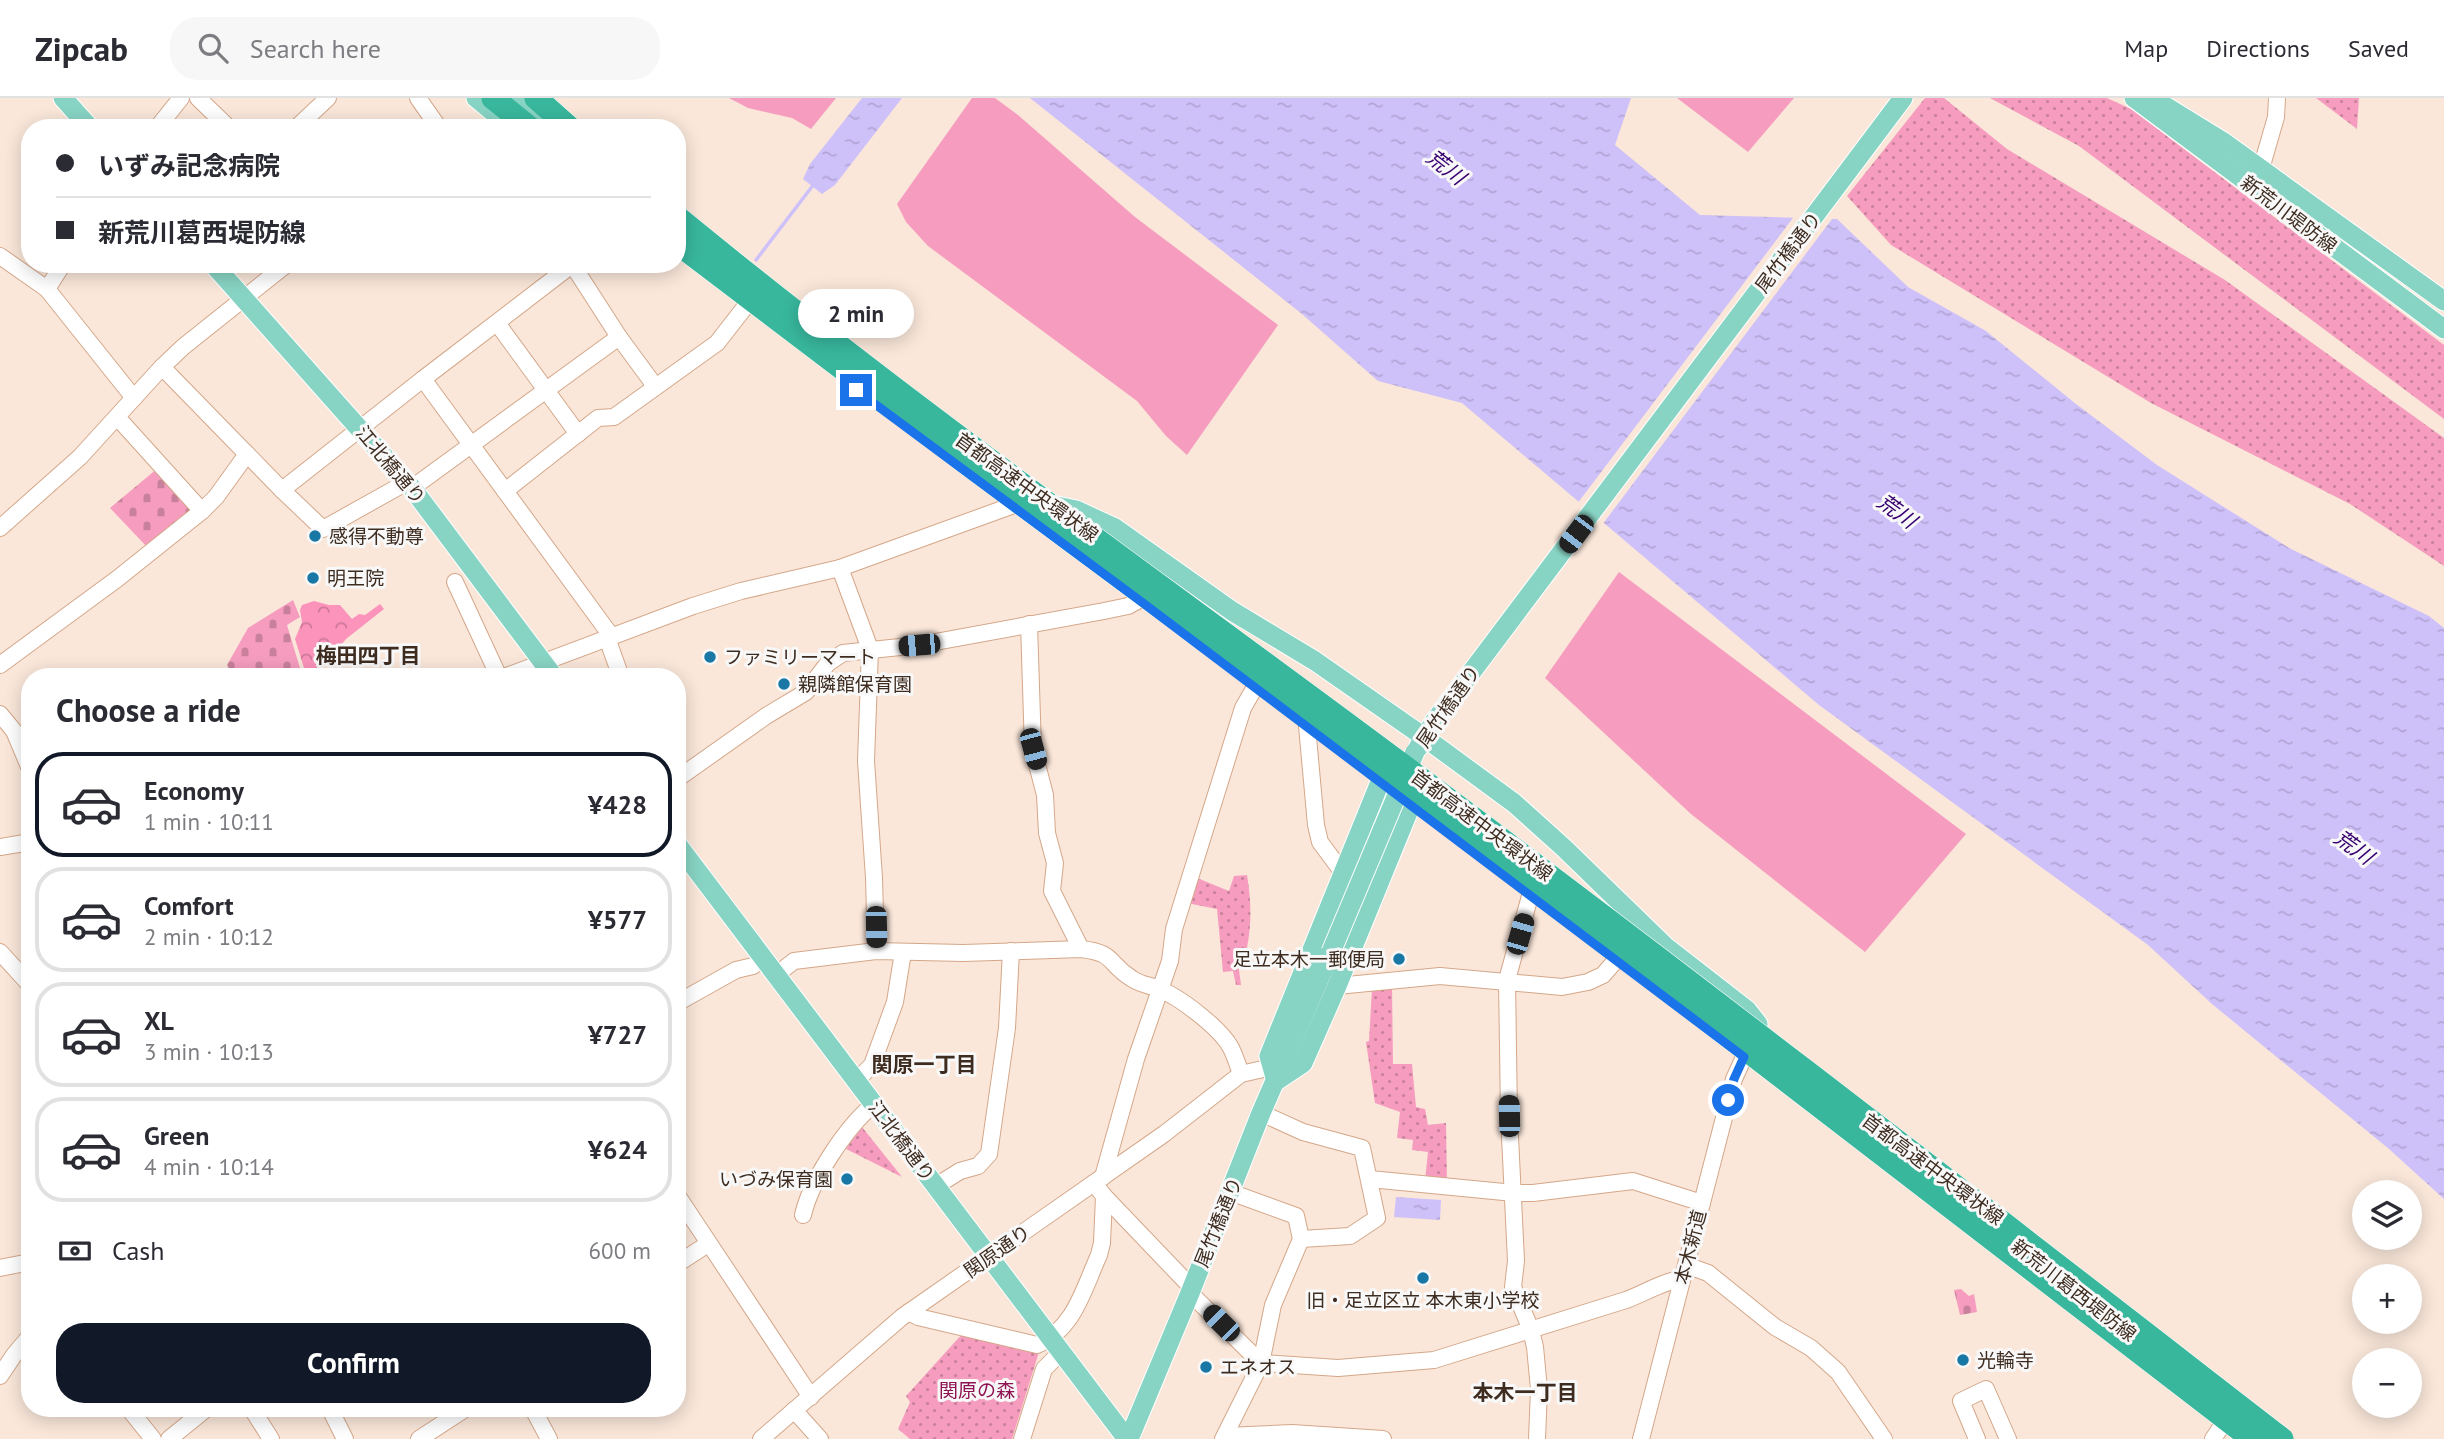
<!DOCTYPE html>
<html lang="en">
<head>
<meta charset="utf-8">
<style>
  body { margin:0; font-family:"PT Sans","Noto Sans JP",sans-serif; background:#f7f7f7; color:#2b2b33; height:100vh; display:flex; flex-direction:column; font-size:26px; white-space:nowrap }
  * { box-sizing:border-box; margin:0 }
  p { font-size:23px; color:#7c7c81 }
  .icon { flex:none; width:38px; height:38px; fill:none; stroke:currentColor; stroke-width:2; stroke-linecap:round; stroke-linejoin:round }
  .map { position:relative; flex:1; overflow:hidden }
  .sheet { position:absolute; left:21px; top:570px; width:665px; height:749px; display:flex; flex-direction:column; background:#fff; border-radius:28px; box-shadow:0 4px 18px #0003 }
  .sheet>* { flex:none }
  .top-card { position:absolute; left:21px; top:21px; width:665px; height:154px; border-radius:28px; box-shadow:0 4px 18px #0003; display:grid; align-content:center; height:154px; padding:0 35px; background:#fff }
  .controls { position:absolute; left:2352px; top:1082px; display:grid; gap:14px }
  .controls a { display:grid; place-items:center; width:70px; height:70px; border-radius:50%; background:#fff; box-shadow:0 4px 18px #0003; font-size:35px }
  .end { position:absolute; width:32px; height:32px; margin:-16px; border:9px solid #1a73e8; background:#fff; box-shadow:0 0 0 4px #fff }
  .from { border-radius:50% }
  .bubble { position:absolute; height:49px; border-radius:24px; background:#fff; box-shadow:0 4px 18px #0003; font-size:23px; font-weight:700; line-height:49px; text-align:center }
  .car { position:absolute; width:21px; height:42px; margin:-21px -10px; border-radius:9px; box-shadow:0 0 5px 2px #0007; background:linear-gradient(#222 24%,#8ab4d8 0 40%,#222 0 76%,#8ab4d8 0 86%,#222 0) }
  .top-card b { display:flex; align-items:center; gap:24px; height:66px; font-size:26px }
  .top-card b+b { border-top:2px solid #e1e1e2 }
  .top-card i { width:18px; height:18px; background:#2b2b33 }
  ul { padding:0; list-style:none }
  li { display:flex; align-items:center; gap:21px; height:105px; margin:0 14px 10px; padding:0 21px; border:4px solid #e1e1e2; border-radius:28px }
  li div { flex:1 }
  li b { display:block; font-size:26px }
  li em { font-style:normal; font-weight:700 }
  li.selected { border-color:#111827 }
  li>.icon { width:63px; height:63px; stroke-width:1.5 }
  h2 { padding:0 35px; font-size:32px; line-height:84px }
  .pay { display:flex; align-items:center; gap:18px; height:77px; padding:0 35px; font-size:26px }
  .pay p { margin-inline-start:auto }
  .primary-button { display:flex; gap:14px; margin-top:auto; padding:14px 35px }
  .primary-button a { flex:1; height:80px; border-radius:28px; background:#111827; color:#fff; font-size:28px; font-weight:700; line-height:80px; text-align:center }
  header { display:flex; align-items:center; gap:42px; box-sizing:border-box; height:98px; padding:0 35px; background:#fff; border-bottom:2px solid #e1e1e2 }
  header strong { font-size:33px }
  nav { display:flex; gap:38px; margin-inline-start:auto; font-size:24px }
  .search { width:490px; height:63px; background:#f7f7f7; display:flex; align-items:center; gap:18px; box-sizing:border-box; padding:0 24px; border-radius:28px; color:#7c7c81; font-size:26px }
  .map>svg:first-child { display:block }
  .green { fill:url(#green-dots) }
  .forest { fill:url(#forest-crowns) }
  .cemetery { fill:url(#cemetery-stones) }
  .pitch { fill:#f69dbf }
  .water { fill:url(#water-ripples) }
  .pier { fill:#fae7da }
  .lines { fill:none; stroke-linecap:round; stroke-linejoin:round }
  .stream { stroke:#cec0f9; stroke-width:3.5 }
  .minor-casing { stroke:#d4a789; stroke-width:18 }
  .major-casing { stroke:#fff; stroke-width:21 }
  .highway-casing { stroke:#fff; stroke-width:24 }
  .minor { stroke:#fff; stroke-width:16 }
  .major { stroke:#88d4c4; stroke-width:19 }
  .highway { stroke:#38b79d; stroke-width:23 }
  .major-bridge-casing { stroke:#fff; stroke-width:21; stroke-linecap:butt }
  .highway-bridge-casing { stroke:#fff; stroke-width:24; stroke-linecap:butt }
  .major-bridge { stroke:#88d4c4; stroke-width:19 }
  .highway-bridge { stroke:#38b79d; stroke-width:23 }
  .route { stroke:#1a73e8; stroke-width:9 }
  .poi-dot { fill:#1977a5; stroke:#f8f8f8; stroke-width:2.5 }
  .labels { text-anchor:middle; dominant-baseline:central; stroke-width:6; stroke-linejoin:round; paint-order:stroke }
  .street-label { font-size:19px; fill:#3e2c20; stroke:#f8f8f8 }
  .poi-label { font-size:19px; fill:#3e2c20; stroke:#f8f8f8; text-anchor:start }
  .park-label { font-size:19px; fill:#8d1352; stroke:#f8f8f8 }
  .water-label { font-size:21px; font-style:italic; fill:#370070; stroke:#f8f8f8 }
  .neighbourhood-label { font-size:21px; font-weight:bold; fill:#3e2c20; stroke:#f8f8f8 }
</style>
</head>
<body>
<header>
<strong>Zipcab</strong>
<div class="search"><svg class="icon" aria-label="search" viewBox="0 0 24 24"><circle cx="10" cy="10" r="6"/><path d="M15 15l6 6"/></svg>Search here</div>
<nav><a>Map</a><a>Directions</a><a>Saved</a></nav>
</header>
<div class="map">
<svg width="2444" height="1341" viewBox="0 0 2444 1341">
  <defs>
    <pattern id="green-dots" width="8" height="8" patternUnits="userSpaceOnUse" patternTransform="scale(1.75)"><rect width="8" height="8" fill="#f69dbf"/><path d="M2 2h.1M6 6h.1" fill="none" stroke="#c9809b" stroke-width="1.8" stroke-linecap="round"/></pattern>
    <pattern id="forest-crowns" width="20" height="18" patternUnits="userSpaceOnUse" patternTransform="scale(1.75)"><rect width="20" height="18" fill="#fb93bb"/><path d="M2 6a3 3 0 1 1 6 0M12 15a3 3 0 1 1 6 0" fill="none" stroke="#cd7898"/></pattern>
    <pattern id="cemetery-stones" width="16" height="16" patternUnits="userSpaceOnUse" patternTransform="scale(1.75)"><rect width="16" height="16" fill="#f69dbf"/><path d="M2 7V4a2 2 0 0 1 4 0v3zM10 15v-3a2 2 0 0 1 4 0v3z" fill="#c9809b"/></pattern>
    <pattern id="water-ripples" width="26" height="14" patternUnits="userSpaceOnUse" patternTransform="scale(1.75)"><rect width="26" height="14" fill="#cec0f9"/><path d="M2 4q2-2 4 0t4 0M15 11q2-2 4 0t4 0" fill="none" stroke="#b2a5d5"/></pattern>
  </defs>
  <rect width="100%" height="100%" fill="#fae7da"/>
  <g class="green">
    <polygon points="1925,0 1944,0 2007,51 2225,182 2444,340 2444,468 2350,406 2151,305 1891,147 1847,98"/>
    <polygon points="1990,0 2107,0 2131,11 2444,247 2444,321 2079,48"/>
    <polygon points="2316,0 2359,0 2357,31"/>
    <path d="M 1247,777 C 1252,808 1252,832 1244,863 L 1238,864 L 1241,887 L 1236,887 L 1233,873 L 1223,874 L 1217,811 L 1187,805 L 1197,780 L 1229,793 L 1234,778 Z"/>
    <polygon points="1392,888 1393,966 1412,966 1416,1009 1425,1011 1428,1027 1446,1025 1447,1085 1425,1083 1428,1054 1412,1052 1413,1042 1397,1040 1400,1014 1375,1005 1366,944 1369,943 1372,891"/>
    <polygon points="862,1029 902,1079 846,1051"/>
    <polygon points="963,1235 1039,1254 1012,1341 910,1341 898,1331 910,1304 906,1298"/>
  </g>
  <polygon class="forest" points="314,503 329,507 340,507 352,521 359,516 365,517 380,506 384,511 346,541 318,574 313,576 304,570 295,541 302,524 300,512 302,507"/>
  <g class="cemetery">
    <polygon points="158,370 194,412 148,450 110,410"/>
    <polygon points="293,502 300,519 287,527 300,570 310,579 234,579 227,567 248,530"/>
    <polygon points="1961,1191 1969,1198 1974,1196 1977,1214 1960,1217 1954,1192"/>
  </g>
  <g class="pitch">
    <polygon points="729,0 836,0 811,31 792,20 748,10"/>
    <polygon points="972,0 995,0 1018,17 1135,119 1278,227 1187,357 1166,338 1137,303 928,148 906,124 897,106"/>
    <polygon points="1677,0 1794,0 1748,54"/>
    <polygon points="1619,474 1966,736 1865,854 1691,716 1545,580"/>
  </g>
  <g class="water">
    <polygon points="862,0 902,0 835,87 822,96 803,81 810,66"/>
    <polygon points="1030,0 1631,0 1615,47 1700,117 1837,121 1908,189 1986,233 2076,306 2157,367 2289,450 2429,518 2444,530 2444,1101 2389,1051 2212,906 2148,847 1819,607 1462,305 1378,283 1302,216"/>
    <polygon points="1396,1099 1441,1102 1440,1122 1394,1119"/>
  </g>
  <polygon class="pier" points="1796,116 1835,117 1602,427 1577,406"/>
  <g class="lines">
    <polyline class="stream" points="756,162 814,86"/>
    <g class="minor-casing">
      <g id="minor">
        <polyline points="198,0 229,30"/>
        <polyline points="418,0 439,30"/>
        <polyline points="157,30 181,0"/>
        <polyline points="296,30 328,0"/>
        <polyline points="2261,71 2276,19 2277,0"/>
        <polyline points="0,158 47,191 134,300"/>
        <polyline points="572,166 619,239 655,288"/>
        <polyline points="47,191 63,166"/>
        <polyline points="497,225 578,336"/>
        <polyline points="162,269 282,392 323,431 407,384"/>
        <polyline points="423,281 573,166"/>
        <polyline points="117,319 202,413"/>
        <polyline points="412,390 619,239"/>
        <polyline points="282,392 423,281 612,539"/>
        <polyline points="505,393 598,320 614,319 717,245 745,209"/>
        <polyline points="0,430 80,359 162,269 183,249 287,166"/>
        <polyline points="840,470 870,551 866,663 874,780 876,853"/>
        <polyline points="455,484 499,579"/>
        <polyline points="1029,526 1033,651 1045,697 1047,735 1055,765 1052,793 1081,851"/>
        <polyline points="607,540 621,579"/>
        <polyline points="0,567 117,481 202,413 216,399 247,356"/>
        <polyline points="504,579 693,508 741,493 840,470 1011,408"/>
        <polyline points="0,616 14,633 30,671"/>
        <polyline points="1307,628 1316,727 1320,744 1343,775"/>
        <polyline points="677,681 766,618 806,594 828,565 843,555 919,547 1104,513 1128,508 1139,502"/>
        <polyline points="0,749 30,744"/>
        <polyline points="1530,798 1507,882 1509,1018 1516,1163 1513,1189 1531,1232 1535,1249 1539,1291 1537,1341"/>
        <polyline points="0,854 30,887"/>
        <path d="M 776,877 L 794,863 L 876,853 L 963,855 L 1081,851 C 1116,855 1107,865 1131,880 C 1140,887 1151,887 1161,892 C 1181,900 1221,931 1231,950 C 1235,958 1238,967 1241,976 L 1281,967"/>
        <polyline points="1337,888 1440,878 1562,889 1588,884 1603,877 1616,862"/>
        <polyline points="677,905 736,872 753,868 762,860"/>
        <polyline points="856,983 872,967 895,904 903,854"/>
        <polyline points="1261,1015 1303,1034 1362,1050 1377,1120 1350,1138 1301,1141"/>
        <polyline points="1103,1079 1136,961 1170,863 1174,831 1243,610 1255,589"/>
        <polyline points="1370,1081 1514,1095 1533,1095 1633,1083 1702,1105"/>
        <polyline points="936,1088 960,1073 978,1068 989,1056 1007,930 1011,853"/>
        <polyline points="677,1097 811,1299"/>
        <polyline points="1104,1098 1192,1190"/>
        <path d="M 803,1117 C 811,1082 846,1029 874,1006"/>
        <polyline points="677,1166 708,1146"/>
        <polyline points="1686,1167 1708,1175 1775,1229 1811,1250 1838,1274 1884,1341"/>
        <polyline points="0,1170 30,1164"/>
        <path d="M 1190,1195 L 1261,1265 L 1338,1270 L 1434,1262 L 1626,1202 C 1645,1195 1663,1183 1682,1181"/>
        <path d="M 909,1214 L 918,1219 L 1037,1247 C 1075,1230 1083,1192 1099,1157 L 1102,1145 L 1104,1098 L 1094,1085"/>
        <polyline points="0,1278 14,1257 30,1238"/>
        <polyline points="129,1311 153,1341"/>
        <polyline points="252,1311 271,1341"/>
        <polyline points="330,1311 345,1341"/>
        <polyline points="533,1311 549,1341"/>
        <polyline points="794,1312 820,1341"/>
        <polyline points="1225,1338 1292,1335 1383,1341"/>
        <polyline points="169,1341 206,1311"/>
        <polyline points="419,1341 465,1311"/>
        <polyline points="761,1341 902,1219 1164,1036 1241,976"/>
        <polyline points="1022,1341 1044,1271 1060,1255"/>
        <polyline points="1223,1341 1261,1265 1273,1207 1301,1141 1296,1118 1230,1094"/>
        <polyline points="1641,1341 1734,981 1744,959"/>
        <polyline points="1977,1341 1961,1303 1986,1291 2008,1341"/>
        <polyline points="2213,1341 2231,1314"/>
      </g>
    </g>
    <g class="major-casing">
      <g id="major">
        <polyline points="63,0 90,30"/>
        <polyline points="476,0 504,23"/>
        <polyline points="518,0 550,26"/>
        <polyline points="2134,0 2444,231"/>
        <polyline points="2151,4 2165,8 2222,43 2444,203"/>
        <polyline points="213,166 412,390 554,579"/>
        <polyline points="1052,407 1076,412 1115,430 1232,513 1315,563 1424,639 1514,705 1564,750 1666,849 1747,912 1758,926 1756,941"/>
        <polyline points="1418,650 1434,624 1903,0"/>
        <polyline points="1387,667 1269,958 1276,983 1303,965 1337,888 1418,690"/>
        <polyline points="677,746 1127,1341"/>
        <polyline points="1129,1341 1190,1195 1261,1015 1331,854"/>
      </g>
    </g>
    <g class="highway-casing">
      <g id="highway">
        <polyline points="493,0 530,30"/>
        <polyline points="536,0 570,30"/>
      </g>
    </g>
    <use href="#minor" class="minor"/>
    <use href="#major" class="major"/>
    <use href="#highway" class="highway"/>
    <g class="major-bridge-casing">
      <polyline id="major-bridge" points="1331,854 1415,654"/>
    </g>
    <g class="highway-bridge-casing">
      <g id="highway-bridge">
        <path d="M 677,119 C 915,314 1167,491 1413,675 C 1706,894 1994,1118 2282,1341"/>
        <polyline points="677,145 972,369 1458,730 2252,1341"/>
      </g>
    </g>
    <use href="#major-bridge" class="major-bridge"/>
    <use href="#highway-bridge" class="highway-bridge"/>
  </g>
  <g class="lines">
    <polyline class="route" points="856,292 1139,502 1744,959 1734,981 1728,1002"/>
  </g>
  <g class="poi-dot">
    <circle cx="315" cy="438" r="7"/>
    <circle cx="313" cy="480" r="7"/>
    <circle cx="710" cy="559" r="7"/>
    <circle cx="784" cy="586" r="7"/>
    <circle cx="1399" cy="861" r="7"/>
    <circle cx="847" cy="1081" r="7"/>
    <circle cx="1423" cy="1180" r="7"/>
    <circle cx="1963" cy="1262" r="7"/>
    <circle cx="1206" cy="1269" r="7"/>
  </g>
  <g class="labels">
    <g class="street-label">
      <text transform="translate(2289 116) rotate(37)">新荒川堤防線</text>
      <text transform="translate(1788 154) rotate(-53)">尾竹橋通り</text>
      <text transform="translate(391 367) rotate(50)">江北橋通り</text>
      <text transform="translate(1027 389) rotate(36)">首都高速中央環状線</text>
      <text transform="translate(1448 608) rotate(-55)">尾竹橋通り</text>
      <text transform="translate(1482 727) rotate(37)">首都高速中央環状線</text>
      <text transform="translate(902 1043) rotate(53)">江北橋通り</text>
      <text transform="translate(1933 1071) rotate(37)">首都高速中央環状線</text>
      <text transform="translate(1218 1124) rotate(-68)">尾竹橋通り</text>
      <text transform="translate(1690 1149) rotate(-76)">本木新道</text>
      <text transform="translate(997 1153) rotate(-35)">関原通り</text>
      <text transform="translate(2074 1192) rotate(38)">新荒川葛西堤防線</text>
    </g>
    <g class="poi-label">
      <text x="329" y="438">感得不動尊</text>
      <text x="327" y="480">明王院</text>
      <text x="724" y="559">ファミリーマート</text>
      <text x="798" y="586">親隣館保育園</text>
      <text x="1385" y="861" text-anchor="end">足立本木一郵便局</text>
      <text x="833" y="1081" text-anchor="end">いづみ保育園</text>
      <text x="1423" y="1202" text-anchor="middle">旧・足立区立 本木東小学校</text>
      <text x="1977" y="1262">光輪寺</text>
      <text x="1220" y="1269">エネオス</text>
    </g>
    <g class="park-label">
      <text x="977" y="1292">関原の森</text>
    </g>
    <g class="water-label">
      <text transform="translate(1446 69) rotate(38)">荒川</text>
      <text transform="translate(1897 413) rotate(36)">荒川</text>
      <text transform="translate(2354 749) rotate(36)">荒川</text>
    </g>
    <g class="neighbourhood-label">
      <text x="368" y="557">梅田四丁目</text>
      <text x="924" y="966">関原一丁目</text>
      <text x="1525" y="1294">本木一丁目</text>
    </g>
  </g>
</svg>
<div class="controls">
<a><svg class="icon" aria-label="layers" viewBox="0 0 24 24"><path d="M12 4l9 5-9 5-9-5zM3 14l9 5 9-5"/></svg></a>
<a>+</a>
<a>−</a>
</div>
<i class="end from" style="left:1728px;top:1002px"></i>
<i class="end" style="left:856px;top:292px"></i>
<div class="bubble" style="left:798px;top:191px;width:116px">2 min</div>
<i class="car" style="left:1576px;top:436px;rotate:217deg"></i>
<i class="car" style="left:919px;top:547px;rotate:265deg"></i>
<i class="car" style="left:1033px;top:651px;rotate:165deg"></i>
<i class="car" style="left:876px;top:829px;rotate:179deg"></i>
<i class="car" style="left:1520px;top:836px;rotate:16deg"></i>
<i class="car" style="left:1509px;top:1018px;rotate:359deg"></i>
<i class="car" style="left:1221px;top:1225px;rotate:315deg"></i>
<div class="top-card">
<b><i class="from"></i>いずみ記念病院</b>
<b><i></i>新荒川葛西堤防線</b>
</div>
<section class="sheet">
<h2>Choose a ride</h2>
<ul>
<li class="selected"><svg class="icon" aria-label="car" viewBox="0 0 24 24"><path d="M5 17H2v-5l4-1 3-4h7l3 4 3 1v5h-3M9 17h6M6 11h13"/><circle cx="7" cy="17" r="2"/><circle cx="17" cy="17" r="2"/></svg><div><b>Economy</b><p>1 min · 10:11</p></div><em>¥428</em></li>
<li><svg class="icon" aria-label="car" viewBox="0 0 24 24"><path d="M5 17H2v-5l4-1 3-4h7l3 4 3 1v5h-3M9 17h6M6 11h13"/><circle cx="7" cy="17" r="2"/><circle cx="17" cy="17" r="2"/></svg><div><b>Comfort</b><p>2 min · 10:12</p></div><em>¥577</em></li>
<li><svg class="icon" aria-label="car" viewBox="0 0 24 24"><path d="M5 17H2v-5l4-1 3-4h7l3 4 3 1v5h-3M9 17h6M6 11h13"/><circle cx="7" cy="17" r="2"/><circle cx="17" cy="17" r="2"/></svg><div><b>XL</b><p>3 min · 10:13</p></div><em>¥727</em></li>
<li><svg class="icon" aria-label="car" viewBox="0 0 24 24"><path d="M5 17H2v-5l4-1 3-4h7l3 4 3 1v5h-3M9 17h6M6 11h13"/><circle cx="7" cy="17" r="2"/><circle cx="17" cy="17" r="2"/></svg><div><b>Green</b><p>4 min · 10:14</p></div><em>¥624</em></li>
</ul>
<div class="pay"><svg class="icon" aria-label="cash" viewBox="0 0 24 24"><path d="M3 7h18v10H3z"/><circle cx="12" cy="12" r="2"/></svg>Cash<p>600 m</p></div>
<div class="primary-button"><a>Confirm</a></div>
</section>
</div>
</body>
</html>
